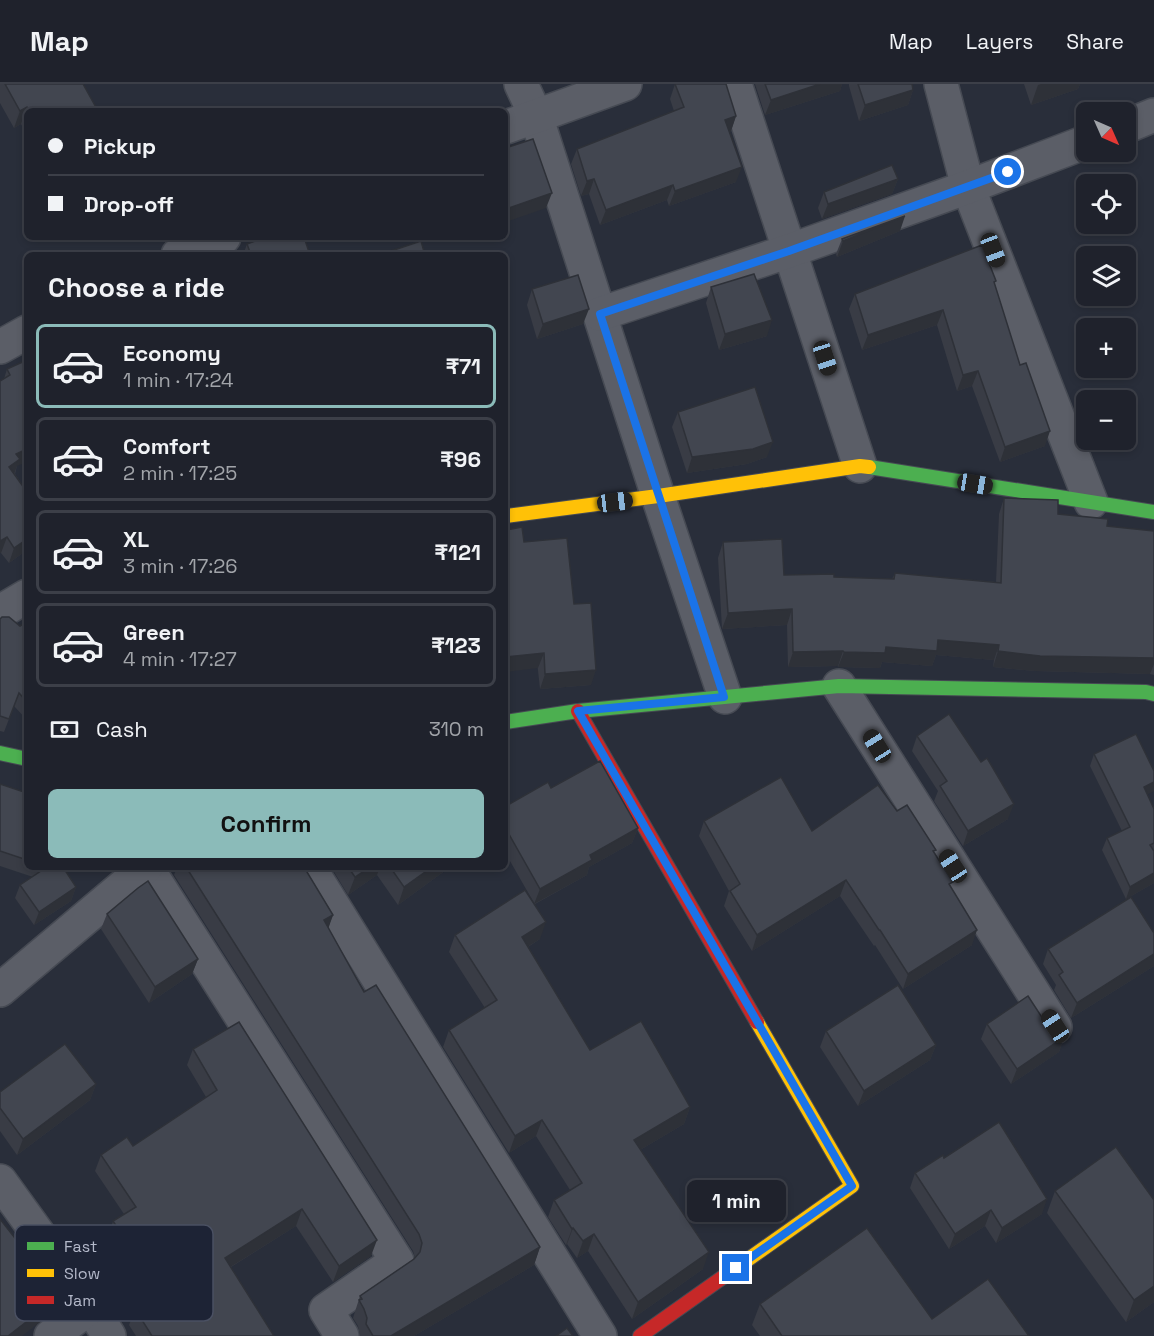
<!DOCTYPE html>
<html lang="en">
<head>
<meta charset="utf-8">
<style>
  body { margin:0; font-family:"Space Grotesk",sans-serif; background:#272a34; color:#f1f3f6; height:100vh; display:flex; flex-direction:column; font-size:22px; white-space:nowrap }
  * { box-sizing:border-box; margin:0 }
  p { font-size:20px; color:#a1a4a9 }
  .icon { flex:none; width:33px; height:33px; fill:none; stroke:currentColor; stroke-width:2; stroke-linecap:round; stroke-linejoin:round }
  .map { position:relative; flex:1; overflow:hidden }
  .details { position:absolute; left:24px; top:168px; width:484px; height:618px; display:flex; flex-direction:column; background:#1f222c; border-radius:9px; box-shadow:0 3px 9px #0003,0 0 0 2px #3c3f48 }
  .details>* { flex:none }
  .guide { position:absolute; left:24px; top:24px; width:484px; height:132px; border-radius:9px; box-shadow:0 3px 9px #0003,0 0 0 2px #3c3f48; display:grid; align-content:center; height:132px; padding:0 24px; background:#1f222c }
  .needle { width:39px; rotate:135deg }
  .tools { position:absolute; left:1076px; top:18px; display:grid; gap:12px }
  .tools a { display:grid; place-items:center; width:60px; height:60px; border-radius:9px; background:#1f222c; box-shadow:0 3px 9px #0003,0 0 0 2px #3c3f48; font-size:30px }
  .end { position:absolute; width:27px; height:27px; margin:-14px; border:8px solid #1a73e8; background:#fff; box-shadow:0 0 0 3px #fff }
  .from { border-radius:50% }
  .bubble { position:absolute; height:42px; border-radius:9px; background:#1f222c; box-shadow:0 3px 9px #0003,0 0 0 2px #3c3f48; font-size:20px; font-weight:700; line-height:42px; text-align:center }
  .car { position:absolute; width:18px; height:36px; margin:-18px -9px; border-radius:8px; box-shadow:0 0 4px 2px #0007; background:linear-gradient(#222 24%,#8ab4d8 0 40%,#222 0 76%,#8ab4d8 0 86%,#222 0) }
  .guide b { display:flex; align-items:center; gap:21px; height:57px; font-size:22px }
  .guide b+b { border-top:2px solid #3c3f48 }
  .guide i { width:15px; height:15px; background:#f1f3f6 }
  ul { padding:0; list-style:none }
  li { display:flex; align-items:center; gap:18px; height:84px; margin:0 12px 9px; padding:0 12px; border:3px solid #3c3f48; border-radius:9px }
  li div { flex:1 }
  li b { display:block; font-size:22px }
  li em { font-style:normal; font-weight:700 }
  li.active { border-color:#8bbbb9 }
  li>.icon { width:54px; height:54px; stroke-width:1.5 }
  h2 { padding:0 24px; font-size:27px; line-height:72px }
  .pay { display:flex; align-items:center; gap:15px; height:66px; padding:0 24px; font-size:22px }
  .pay p { margin-inline-start:auto }
  .cta { display:flex; gap:12px; margin-top:auto; padding:12px 24px }
  .cta a { flex:1; height:69px; border-radius:9px; background:#8bbbb9; color:#111; font-size:24px; font-weight:700; line-height:69px; text-align:center }
  header { display:flex; align-items:center; gap:36px; box-sizing:border-box; height:84px; padding:0 30px; background:#1f222c; border-bottom:2px solid #3c3f48 }
  header strong { font-size:28px }
  nav { display:flex; gap:33px; margin-inline-start:auto; font-size:21px }
  .map>svg:first-child { display:block }
  .lines { fill:none; stroke-linecap:round; stroke-linejoin:round }
  .street-casing { stroke:#464a53; stroke-width:36 }
  .fast-casing { stroke:#464a53; stroke-width:16 }
  .slow-casing { stroke:#464a53; stroke-width:16 }
  .jam-casing { stroke:#464a53; stroke-width:16 }
  .street { stroke:#5b5e67; stroke-width:33 }
  .fast { stroke:#4caf50; stroke-width:14 }
  .slow { stroke:#ffc107; stroke-width:14 }
  .jam { stroke:#c62828; stroke-width:14 }
  .wall { fill:#393c45 }
  .shaded-wall { fill:#2e3138 }
  .building { fill:#424650; stroke:#2e3138; stroke-width:1.5 }
  .route { stroke:#1a73e8; stroke-width:8 }
  .key { fill:#1d2335; stroke:#4a5062; stroke-width:1.5 }
  .key-label { font-size:16px; fill:#b4b9ca }
</style>
</head>
<body>
<header>
<strong>Map</strong>
<nav><a>Map</a><a>Layers</a><a>Share</a></nav>
</header>
<div class="map">
<svg width="1154" height="1252" viewBox="0 0 1154 1252">
  <rect width="100%" height="100%" fill="#292e3a"/>
  <g class="lines">
    <g class="street-casing">
      <g id="street">
        <polyline points="521,0 536,32 658,412 725,613"/>
        <polyline points="735,0 860,382"/>
        <polyline points="941,0 968,103 1091,418"/>
        <polyline points="506,43 625,0"/>
        <polyline points="1125,43 1154,31"/>
        <polyline points="178,171 224,153"/>
        <polyline points="600,230 789,167 968,103 1086,58"/>
        <polyline points="0,263 27,248"/>
        <polyline points="0,528 27,512"/>
        <polyline points="839,602 1055,943"/>
        <polyline points="309,783 600,1252"/>
        <polyline points="147,784 397,1177 326,1226 342,1252"/>
        <polyline points="0,906 146,783"/>
        <polyline points="0,1097 91,1223 109,1252"/>
        <polyline points="51,1252 91,1223"/>
      </g>
    </g>
    <g class="fast-casing">
      <g id="fast">
        <polyline points="869,383 1154,428"/>
        <polyline points="506,638 578,627 839,602 1146,608 1154,610"/>
        <polyline points="0,669 27,675"/>
      </g>
    </g>
    <g class="slow-casing">
      <g id="slow">
        <polyline points="506,432 658,412 860,382 869,383"/>
        <polyline points="726,1191 852,1102 757,938"/>
      </g>
    </g>
    <g class="jam-casing">
      <g id="jam">
        <polyline points="578,627 757,938"/>
        <polyline points="640,1252 726,1191"/>
      </g>
    </g>
    <use href="#street" class="street"/>
    <use href="#fast" class="fast"/>
    <use href="#slow" class="slow"/>
    <use href="#jam" class="jam"/>
  </g>
  <g class="wall">
    <polygon points="0,0 83,0 98,27 27,27 27,51 21,40 14,44 0,19"/>
    <polygon points="675,0 736,32 731,47 729,48 736,98 669,122 667,116 600,141 589,110 581,112 571,80 577,65 674,27 670,15"/>
    <polygon points="755,0 842,0 840,7 765,31"/>
    <polygon points="849,0 912,0 913,6 908,21 859,37 849,2"/>
    <polygon points="1024,0 1080,0 1078,5 1031,21"/>
    <polygon points="898,95 892,110 822,135 818,124 824,108"/>
    <polygon points="900,147 837,173 836,170 842,155"/>
    <polygon points="247,160 309,168 308,171 243,171"/>
    <polygon points="995,201 1045,362 1000,378 972,302 957,307 937,241 862,266 849,225 855,210"/>
    <polygon points="711,203 767,252 719,266 706,219"/>
    <polygon points="532,205 583,240 537,255 527,221"/>
    <polygon points="27,276 17,382 15,390 27,408 27,466 9,479 1,469 4,295 7,285"/>
    <polygon points="678,328 767,373 747,380 687,389 672,343"/>
    <polygon points="1004,414 1058,430 1107,442 1154,447 1154,591 1150,590 1035,587 993,583 994,576 936,571 932,582 882,578 880,584 838,583 838,582 788,583 787,541 722,545 718,474 723,458 784,491 892,495 895,489 996,498 999,430"/>
    <polygon points="524,458 574,520 591,601 540,605"/>
    <polygon points="0,535 20,542 27,538 27,636 14,622 4,648 0,647"/>
    <polygon points="917,652 981,678 1008,735 963,762 934,717 938,707 912,667"/>
    <polygon points="1094,670 1147,711 1154,725 1154,799 1126,815 1102,766 1107,754 1122,747 1090,682"/>
    <polygon points="0,700 27,709 27,783 63,783 76,803 71,817 34,841 15,814 20,801 33,793 0,782"/>
    <polygon points="551,704 638,744 632,759 589,783 587,791 535,820 540,855 528,863 590,966 690,1023 684,1040 640,1066 703,1185 632,1235 588,1167 577,1174 567,1160 566,1161 548,1133 554,1116 570,1106 536,1052 509,1069 443,963 449,946 485,924 449,868 455,851 534,819 506,770 506,722"/>
    <polygon points="897,727 935,769 951,804 972,861 903,905 875,861 874,862 840,812 752,867 724,822 729,807 699,752 704,737 812,747"/>
    <polygon points="177,783 304,783 333,831 328,844 364,908 540,1163 534,1181 414,1252 360,1252 358,1242 353,1234 360,1212 415,1174 413,1167 174,791"/>
    <polygon points="331,783 450,783 398,821 377,791 348,811"/>
    <polygon points="107,830 198,875 192,890 149,919 101,845"/>
    <polygon points="1154,849 1154,882 1071,934 1054,906 1056,901 1043,880 1048,865"/>
    <polygon points="1045,938 1051,944 1064,953 1059,968 1011,1000 981,955 987,940"/>
    <polygon points="826,947 936,961 930,976 858,1022 820,963"/>
    <polygon points="193,965 371,1172 333,1198 296,1142 231,1183 274,1252 136,1252 129,1241 135,1225 148,1217 108,1153 113,1137 124,1130 95,1087 101,1071 133,1062 206,1013 187,981"/>
    <polygon points="96,1000 90,1016 17,1071 0,1047 0,1008"/>
    <polygon points="944,1074 1042,1130 996,1159 985,1142 949,1165 910,1104 915,1089"/>
    <polygon points="1055,1107 1154,1116 1154,1218 1126,1238 1047,1129"/>
    <polygon points="760,1220 932,1235 1029,1252 760,1252 752,1241"/>
  </g>
  <g class="shaded-wall">
    <polygon points="820,0 842,0 840,7 765,31 771,16"/>
    <polygon points="1041,0 1080,0 1078,5 1031,21 1038,1"/>
    <polygon points="913,6 908,21 859,37 865,21"/>
    <polygon points="27,23 21,40 14,44 20,27"/>
    <polygon points="736,32 731,47 719,52 725,36"/>
    <polygon points="742,83 736,98 669,122 675,107"/>
    <polygon points="594,95 589,110 581,112 587,97"/>
    <polygon points="898,95 892,110 822,135 828,120"/>
    <polygon points="673,101 667,116 600,141 606,126"/>
    <polygon points="552,109 546,124 506,138 506,125"/>
    <polygon points="905,132 900,147 837,173 843,157"/>
    <polygon points="589,225 583,240 537,255 543,240"/>
    <polygon points="943,226 937,241 862,266 868,251"/>
    <polygon points="772,236 767,252 719,266 725,250"/>
    <polygon points="978,287 972,302 957,307 963,291"/>
    <polygon points="1050,347 1045,362 1000,378 1005,363"/>
    <polygon points="773,358 767,373 747,380 687,389 692,373"/>
    <polygon points="27,365 27,378 17,382 14,390 9,383 16,370"/>
    <polygon points="7,453 1,469 0,469 0,457"/>
    <polygon points="27,455 27,466 9,479 14,464"/>
    <polygon points="792,525 787,541 722,545 728,529"/>
    <polygon points="938,556 999,561 994,576 936,571 932,582 882,578 880,584 838,583 844,568"/>
    <polygon points="843,567 838,582 788,583 793,568"/>
    <polygon points="998,567 1154,574 1154,580 1150,590 1035,587 993,583"/>
    <polygon points="544,569 538,584 506,588 506,573"/>
    <polygon points="596,586 591,601 540,605 545,590"/>
    <polygon points="1154,698 1154,707 1139,715 1144,703"/>
    <polygon points="1014,720 1008,735 963,762 968,747"/>
    <polygon points="638,744 632,759 589,783 587,791 534,820 540,805 590,771"/>
    <polygon points="370,783 380,783 377,791 348,811 355,793"/>
    <polygon points="432,783 450,783 398,821 404,803"/>
    <polygon points="1154,789 1154,799 1126,815 1130,803"/>
    <polygon points="846,796 840,812 752,867 757,851"/>
    <polygon points="76,803 71,817 34,841 39,828"/>
    <polygon points="333,831 327,848 324,836"/>
    <polygon points="546,838 540,855 516,870 522,853"/>
    <polygon points="977,846 972,861 903,905 908,890"/>
    <polygon points="1154,870 1154,882 1071,934 1077,919"/>
    <polygon points="198,875 192,890 149,919 155,903"/>
    <polygon points="1064,953 1059,968 1011,1000 1017,985"/>
    <polygon points="936,961 930,976 858,1022 864,1007"/>
    <polygon points="96,1000 90,1016 17,1071 23,1055"/>
    <polygon points="690,1023 684,1040 628,1073 634,1056"/>
    <polygon points="542,1036 536,1052 509,1069 515,1052"/>
    <polygon points="1047,1115 1042,1130 996,1159 1002,1144"/>
    <polygon points="302,1125 296,1142 219,1190 225,1174"/>
    <polygon points="991,1126 985,1142 949,1165 955,1150"/>
    <polygon points="573,1144 567,1160 566,1161 572,1145"/>
    <polygon points="594,1150 588,1167 577,1174 583,1157"/>
    <polygon points="377,1156 371,1172 333,1198 339,1182"/>
    <polygon points="540,1163 534,1181 414,1252 391,1252"/>
    <polygon points="709,1168 703,1185 632,1235 638,1218"/>
    <polygon points="1154,1202 1154,1218 1126,1238 1134,1216"/>
    <polygon points="70,1204 65,1219 22,1252 8,1252"/>
  </g>
  <g class="building">
    <polygon points="5,0 83,0 98,27 29,27 27,23 20,27"/>
    <polygon points="675,0 726,0 736,32 725,36 742,83 675,107 673,101 606,126 594,95 587,97 577,65 684,23"/>
    <polygon points="765,0 820,0 771,16"/>
    <polygon points="858,0 912,0 913,6 865,21"/>
    <polygon points="533,55 552,109 506,125 506,64"/>
    <polygon points="892,81 898,95 828,120 824,108"/>
    <polygon points="905,132 843,157 842,155"/>
    <polygon points="266,153 304,153 309,168 300,171 251,171 247,160"/>
    <polygon points="421,157 425,171 379,171"/>
    <polygon points="982,161 996,197 994,198 1020,281 1026,279 1050,347 1005,363 978,287 963,291 943,226 868,251 855,210"/>
    <polygon points="754,190 772,236 725,250 711,203"/>
    <polygon points="578,191 589,225 543,240 532,205"/>
    <polygon points="27,276 27,365 16,370 20,375 9,383 27,408 27,455 14,464 7,453 0,457 0,297 10,291 7,285"/>
    <polygon points="755,303 773,358 753,365 692,373 678,328"/>
    <polygon points="1004,414 1058,416 1058,430 1108,435 1107,442 1154,447 1154,574 1040,572 998,567 999,561 938,556 937,567 886,563 885,569 844,568 843,567 793,568 792,525 728,529 723,458 782,455 784,491 834,490 834,493 894,495 895,489 1001,499"/>
    <polygon points="522,443 524,458 567,454 574,520 591,519 596,586 545,590 544,569 506,573 506,446"/>
    <polygon points="2,533 9,533 20,542 27,538 27,618 19,609 9,635 0,632 0,535"/>
    <polygon points="949,630 981,678 987,674 1014,720 968,747 940,702 947,697 917,652"/>
    <polygon points="1136,650 1154,687 1154,698 1144,703 1154,725 1154,759 1150,761 1154,767 1154,789 1130,803 1107,754 1130,743 1094,670"/>
    <polygon points="600,677 638,744 590,771 592,776 540,805 506,745 506,722 548,698 551,704"/>
    <polygon points="781,693 812,747 878,701 897,727 907,721 936,766 933,767 953,798 949,800 977,846 908,890 880,846 879,846 846,796 757,851 730,807 740,800 704,737"/>
    <polygon points="0,700 27,709 27,776 0,767"/>
    <polygon points="47,783 63,783 76,803 39,828 20,801"/>
    <polygon points="186,783 304,783 333,831 324,836 364,908 376,901 540,1163 391,1252 373,1252 366,1240 367,1234 364,1225 359,1216 362,1215 360,1212 414,1175 420,1168 422,1159 419,1150"/>
    <polygon points="348,783 370,783 355,793"/>
    <polygon points="390,783 432,783 404,803"/>
    <polygon points="148,797 198,875 155,903 107,830 138,804"/>
    <polygon points="525,806 546,838 522,853 590,966 641,937 690,1023 634,1056 709,1168 638,1218 594,1150 583,1157 573,1144 572,1145 554,1116 582,1099 542,1036 515,1052 449,946 497,916 455,851"/>
    <polygon points="1131,813 1154,849 1154,870 1077,919 1059,891 1063,888 1048,865"/>
    <polygon points="898,901 936,961 864,1007 826,947"/>
    <polygon points="1028,912 1045,938 1051,944 1060,946 1064,953 1017,985 987,940"/>
    <polygon points="239,938 377,1156 339,1182 302,1125 225,1174 274,1252 152,1252 135,1225 160,1210 113,1137 136,1123 101,1071 127,1053 133,1062 217,1006 193,965"/>
    <polygon points="65,960 96,1000 23,1055 0,1024 0,1008"/>
    <polygon points="999,1038 1047,1115 1002,1144 991,1126 955,1150 915,1089 943,1071 944,1074"/>
    <polygon points="1116,1063 1154,1116 1154,1202 1134,1216 1055,1107"/>
    <polygon points="0,1135 36,1181 48,1172 70,1204 8,1252 0,1252"/>
    <polygon points="867,1144 932,1235 988,1195 1029,1252 782,1252 760,1220"/>
    <polygon points="567,1244 573,1252 556,1252"/>
  </g>
  <g class="lines">
    <polyline class="route" points="736,1184 852,1102 578,627 724,613 600,230 789,167 1008,88"/>
  </g>
  <rect x="15" y="1141" width="198" height="96" rx="9" class="key"/>
  <rect x="27" y="1158" width="27" height="8" fill="#4caf50"/>
  <rect x="27" y="1185" width="27" height="8" fill="#ffc107"/>
  <rect x="27" y="1212" width="27" height="8" fill="#c62828"/>
  <g class="key-label">
    <text x="64" y="1168">Fast</text>
    <text x="64" y="1195">Slow</text>
    <text x="64" y="1222">Jam</text>
  </g>
</svg>
<div class="tools">
<a><svg class="needle" viewBox="-14 -14 28 28"><path d="M0-13l5 13h-10z" fill="#e53935"/><path d="M0 13l5-13h-10z" fill="#a1a4a9"/></svg></a>
<a><svg class="icon" aria-label="locate" viewBox="0 0 24 24"><circle cx="12" cy="12" r="6"/><path d="M12 2v4M12 18v4M2 12h4M18 12h4"/></svg></a>
<a><svg class="icon" aria-label="layers" viewBox="0 0 24 24"><path d="M12 4l9 5-9 5-9-5zM3 14l9 5 9-5"/></svg></a>
<a>+</a>
<a>−</a>
</div>
<i class="end from" style="left:1008px;top:88px"></i>
<i class="end" style="left:736px;top:1184px"></i>
<div class="bubble" style="left:687px;top:1096px;width:99px">1 min</div>
<i class="car" style="left:993px;top:166px;rotate:159deg"></i>
<i class="car" style="left:825px;top:274px;rotate:162deg"></i>
<i class="car" style="left:975px;top:400px;rotate:99deg"></i>
<i class="car" style="left:615px;top:418px;rotate:83deg"></i>
<i class="car" style="left:877px;top:662px;rotate:328deg"></i>
<i class="car" style="left:953px;top:782px;rotate:327deg"></i>
<i class="car" style="left:1055px;top:942px;rotate:327deg"></i>
<div class="guide">
<b><i class="from"></i>Pickup</b>
<b><i></i>Drop-off</b>
</div>
<section class="details">
<h2>Choose a ride</h2>
<ul>
<li class="active"><svg class="icon" aria-label="car" viewBox="0 0 24 24"><path d="M5 17H2v-5l4-1 3-4h7l3 4 3 1v5h-3M9 17h6M6 11h13"/><circle cx="7" cy="17" r="2"/><circle cx="17" cy="17" r="2"/></svg><div><b>Economy</b><p>1 min · 17:24</p></div><em>₹71</em></li>
<li><svg class="icon" aria-label="car" viewBox="0 0 24 24"><path d="M5 17H2v-5l4-1 3-4h7l3 4 3 1v5h-3M9 17h6M6 11h13"/><circle cx="7" cy="17" r="2"/><circle cx="17" cy="17" r="2"/></svg><div><b>Comfort</b><p>2 min · 17:25</p></div><em>₹96</em></li>
<li><svg class="icon" aria-label="car" viewBox="0 0 24 24"><path d="M5 17H2v-5l4-1 3-4h7l3 4 3 1v5h-3M9 17h6M6 11h13"/><circle cx="7" cy="17" r="2"/><circle cx="17" cy="17" r="2"/></svg><div><b>XL</b><p>3 min · 17:26</p></div><em>₹121</em></li>
<li><svg class="icon" aria-label="car" viewBox="0 0 24 24"><path d="M5 17H2v-5l4-1 3-4h7l3 4 3 1v5h-3M9 17h6M6 11h13"/><circle cx="7" cy="17" r="2"/><circle cx="17" cy="17" r="2"/></svg><div><b>Green</b><p>4 min · 17:27</p></div><em>₹123</em></li>
</ul>
<div class="pay"><svg class="icon" aria-label="cash" viewBox="0 0 24 24"><path d="M3 7h18v10H3z"/><circle cx="12" cy="12" r="2"/></svg>Cash<p>310 m</p></div>
<div class="cta"><a>Confirm</a></div>
</section>
</div>
</body>
</html>
